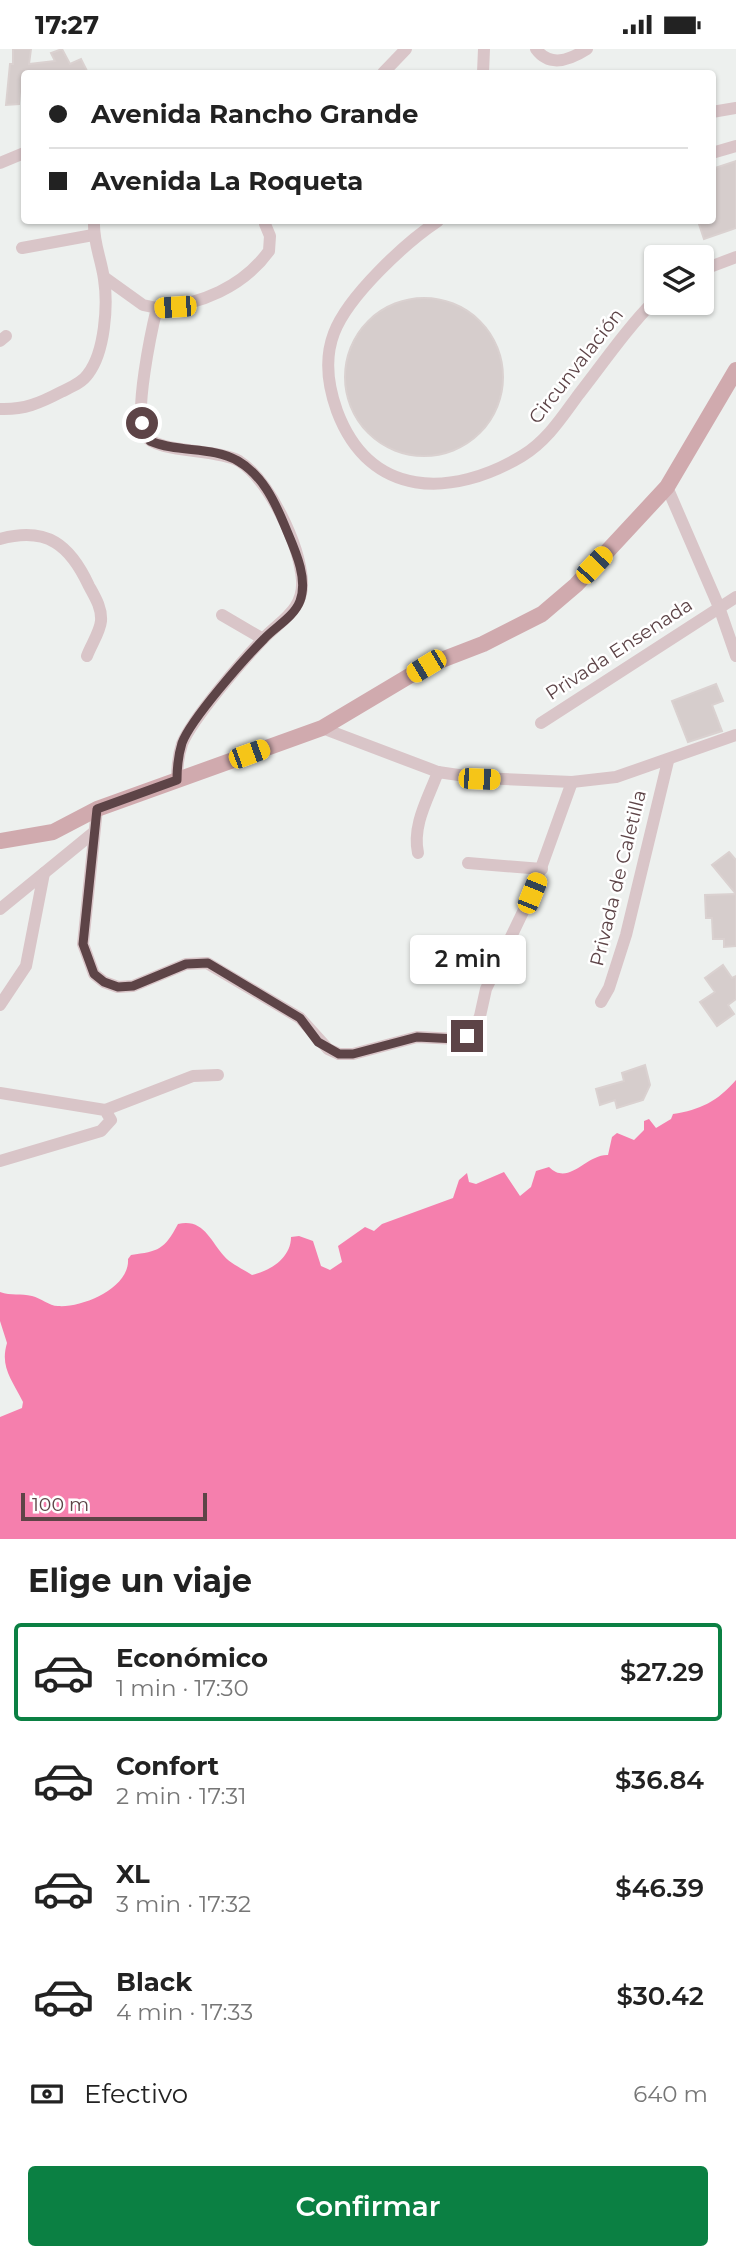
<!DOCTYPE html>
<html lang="es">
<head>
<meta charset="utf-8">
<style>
  body { margin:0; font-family:Montserrat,sans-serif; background:#f6f6f6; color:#222; height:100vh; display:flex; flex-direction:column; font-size:26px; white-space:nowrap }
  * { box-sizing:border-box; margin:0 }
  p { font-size:23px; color:#767676 }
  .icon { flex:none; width:38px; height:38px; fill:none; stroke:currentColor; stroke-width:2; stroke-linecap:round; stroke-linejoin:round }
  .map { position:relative; height:1490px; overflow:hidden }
  .sheet { display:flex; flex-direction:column; background:#fff; flex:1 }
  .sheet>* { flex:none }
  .guide { position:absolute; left:21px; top:21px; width:695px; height:154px; border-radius:7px; box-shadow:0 2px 5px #0004; display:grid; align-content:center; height:154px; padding:0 28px; background:#fff }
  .buttons { position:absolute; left:644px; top:196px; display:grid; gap:14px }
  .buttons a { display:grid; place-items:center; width:70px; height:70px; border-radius:7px; background:#fff; box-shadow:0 2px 5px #0004; font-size:35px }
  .scale { position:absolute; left:21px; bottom:18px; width:186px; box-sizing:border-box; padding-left:7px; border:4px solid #5d4447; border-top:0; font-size:19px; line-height:24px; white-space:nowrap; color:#5d4447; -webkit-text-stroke:5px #fff; paint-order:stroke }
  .end { position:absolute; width:32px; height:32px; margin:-16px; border:9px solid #5d4447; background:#fff; box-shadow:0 0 0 4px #fff }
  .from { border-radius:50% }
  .bubble { position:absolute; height:49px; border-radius:7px; background:#fff; box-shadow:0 2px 5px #0004; font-size:23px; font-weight:600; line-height:49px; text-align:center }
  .car { position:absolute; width:21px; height:42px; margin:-21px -10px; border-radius:9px; box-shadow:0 0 5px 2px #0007; background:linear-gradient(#f5c518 24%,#345 0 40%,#f5c518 0 76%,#345 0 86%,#f5c518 0) }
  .guide b { display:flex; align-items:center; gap:24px; height:66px; font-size:26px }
  .guide b+b { border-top:2px solid #e0e0e0 }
  .guide i { width:18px; height:18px; background:#222 }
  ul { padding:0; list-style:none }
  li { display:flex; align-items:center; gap:21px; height:98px; margin:0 14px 10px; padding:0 14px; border:4px solid transparent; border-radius:7px }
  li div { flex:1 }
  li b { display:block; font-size:26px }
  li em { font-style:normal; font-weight:600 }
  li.on { border-color:#0b8043 }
  li>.icon { width:63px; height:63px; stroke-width:1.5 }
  h2 { padding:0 28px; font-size:32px; line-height:84px }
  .pay { display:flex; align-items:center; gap:18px; height:77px; padding:0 28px; font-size:26px }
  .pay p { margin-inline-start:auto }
  .action { display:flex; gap:14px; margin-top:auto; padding:14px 28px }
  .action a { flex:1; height:80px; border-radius:7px; background:#0b8043; color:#fff; font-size:28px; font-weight:600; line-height:80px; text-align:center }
  .status { display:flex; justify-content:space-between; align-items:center; height:49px; padding:0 35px; background:#fff; direction:ltr }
  .status svg { height:19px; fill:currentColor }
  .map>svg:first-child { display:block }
  .water { fill:#f57fad }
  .building { fill:#d6cdcc; stroke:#dad1d0; stroke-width:2 }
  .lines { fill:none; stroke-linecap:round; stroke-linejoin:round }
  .minor { stroke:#d9c5c8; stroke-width:12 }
  .major { stroke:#d0aaae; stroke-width:16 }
  .route { stroke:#5d4447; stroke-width:9 }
  .labels { text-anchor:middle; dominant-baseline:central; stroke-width:5; stroke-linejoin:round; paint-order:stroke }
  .street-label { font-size:19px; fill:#5d4447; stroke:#fff }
</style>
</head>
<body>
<div class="status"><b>17:27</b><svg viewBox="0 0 49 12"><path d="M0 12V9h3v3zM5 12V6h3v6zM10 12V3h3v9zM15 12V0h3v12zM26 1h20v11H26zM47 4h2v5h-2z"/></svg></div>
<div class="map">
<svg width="736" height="1490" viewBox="0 0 736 1490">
  <rect width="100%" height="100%" fill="#edf0ee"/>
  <path class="water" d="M 736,1031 L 736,1490 L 0,1490 L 0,1368 L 22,1359 L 23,1353 C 11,1329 0,1318 7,1294 L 0,1272 L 0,1243 C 11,1247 21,1244 32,1247 C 41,1249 49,1257 58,1257 C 82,1259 130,1239 128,1210 L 131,1206 C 159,1202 164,1201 178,1175 C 203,1169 210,1191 224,1207 C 231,1215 243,1220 252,1226 C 270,1222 291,1209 291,1188 L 299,1187 L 313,1192 L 321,1217 L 330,1221 L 342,1213 L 338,1197 L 365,1178 L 374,1182 L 382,1175 L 453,1149 L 459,1131 L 467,1124 L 469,1133 L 476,1135 L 504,1123 L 520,1147 L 531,1138 L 536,1122 L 549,1118 C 569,1138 586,1105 608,1106 L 612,1088 L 617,1084 L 634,1091 L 644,1081 L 644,1072 L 649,1070 L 656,1079 L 671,1070 L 673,1065 C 700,1061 718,1052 736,1031 Z"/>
  <g class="building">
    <polygon points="13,0 31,0 29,15 55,12 51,4 62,0 70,15 81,10 88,24 24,24 24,30 21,30 19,55 6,56 10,15 13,15"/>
    <polygon points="736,112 736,179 704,190 698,172 712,172 712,120"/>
    <circle cx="424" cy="328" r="79"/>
    <polygon points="716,635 723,652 712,656 722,682 688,693 672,652"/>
    <polygon points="729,803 736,811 736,845 712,816"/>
    <polygon points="736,845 736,897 724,898 724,890 713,890 712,869 706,869 705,846"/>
    <polygon points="723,916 732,929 736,927 736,950 728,956 734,965 717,977 700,953 715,943 705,929"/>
    <polygon points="645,1016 650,1036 643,1051 617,1059 615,1051 600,1056 596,1040 624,1032 622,1024"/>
  </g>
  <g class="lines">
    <g class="minor">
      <path d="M 536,0 C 550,19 570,11 587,0"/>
      <polyline points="383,24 406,0"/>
      <polyline points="483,24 484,0"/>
      <polyline points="712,63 736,59"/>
      <polyline points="712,104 736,97"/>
      <polyline points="0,114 24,104"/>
      <path d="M 438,172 C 405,194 348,247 334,284 C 324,310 328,337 337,362 C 370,450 452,449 522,407 C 547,392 562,368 579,345 C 604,313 627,279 656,250"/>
      <polyline points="22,199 93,186"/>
      <polyline points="702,221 736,208"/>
      <path d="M 104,228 L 143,256 L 157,259 C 151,283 134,364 144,385 C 155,405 217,399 239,412 C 270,432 299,495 302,531 C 304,561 281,571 263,590 C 243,611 192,670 182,695 C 178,707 177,718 177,731"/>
      <path d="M 157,259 C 200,256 243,238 269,202 L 270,187 L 265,175"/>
      <polyline points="0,292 6,287"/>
      <path d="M 0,360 C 24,361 40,354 61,343 C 71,338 82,334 88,325 C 105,303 108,256 104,230 C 101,209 93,193 94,172"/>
      <polyline points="667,438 719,558 736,607"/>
      <path d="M 0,490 C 47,477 70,496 89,537 C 95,548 102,559 101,572 C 100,583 91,596 87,607"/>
      <polyline points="222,566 263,590"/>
      <polyline points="541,674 736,548"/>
      <polyline points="322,679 438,723 479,729 572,733 616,728 736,686"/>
      <polyline points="97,760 83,895 94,925 104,933 118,938 133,937 186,915 207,914 300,969 328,1000 339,1005 353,1005 417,988 457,990 467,987 474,981 480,967 486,940 532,844 572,733"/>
      <path d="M 418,804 C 412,776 428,750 438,723"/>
      <polyline points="468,814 542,820"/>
      <polyline points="0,860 93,784"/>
      <polyline points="601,953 609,939 626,886 668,712"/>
      <polyline points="0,956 26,917 44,824"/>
      <polyline points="0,1044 105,1061 111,1071 101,1082 0,1112"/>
      <polyline points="105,1061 193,1027 218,1026"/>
    </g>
    <polyline class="major" points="0,792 53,783 97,760 322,679 426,617 483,595 542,565 576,536 667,438 736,321"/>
  </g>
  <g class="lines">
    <path class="route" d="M 142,374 L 143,383 L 150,392 C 178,404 212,397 238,412 C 262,426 274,451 284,475 C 293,497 309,528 300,552 C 294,568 275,578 264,590 C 244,610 191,670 182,694 C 178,707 177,718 177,731 L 97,760 L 83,895 L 94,925 L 104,933 L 118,938 L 133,937 L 186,915 L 208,914 L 300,969 L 318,993 L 339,1005 L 353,1005 L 417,988 L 457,990 L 467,987"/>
  </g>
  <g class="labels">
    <g class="street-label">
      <text transform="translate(576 317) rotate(-52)">Circunvalación</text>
      <text transform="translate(619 600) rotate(-33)">Privada Ensenada</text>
      <text transform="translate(618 829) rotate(-76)">Privada de Caletilla</text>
    </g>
  </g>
</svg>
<div class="buttons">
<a><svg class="icon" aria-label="layers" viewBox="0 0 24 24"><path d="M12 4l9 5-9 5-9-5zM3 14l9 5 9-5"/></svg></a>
</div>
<div class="scale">100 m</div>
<i class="end from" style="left:142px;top:374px"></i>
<i class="end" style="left:467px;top:987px"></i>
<div class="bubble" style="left:410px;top:886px;width:116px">2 min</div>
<i class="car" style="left:175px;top:258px;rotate:266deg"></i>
<i class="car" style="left:594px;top:516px;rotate:43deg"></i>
<i class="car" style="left:426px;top:617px;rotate:239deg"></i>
<i class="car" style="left:249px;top:705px;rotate:70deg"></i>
<i class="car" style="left:479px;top:730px;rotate:92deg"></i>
<i class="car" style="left:532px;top:844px;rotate:22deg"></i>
<div class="guide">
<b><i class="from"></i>Avenida Rancho Grande</b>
<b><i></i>Avenida La Roqueta</b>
</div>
</div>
<section class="sheet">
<h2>Elige un viaje</h2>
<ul>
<li class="on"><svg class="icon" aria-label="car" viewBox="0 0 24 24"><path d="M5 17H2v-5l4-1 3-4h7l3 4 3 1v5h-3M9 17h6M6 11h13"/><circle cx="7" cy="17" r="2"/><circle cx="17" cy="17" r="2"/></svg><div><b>Económico</b><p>1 min · 17:30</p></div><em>$27.29</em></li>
<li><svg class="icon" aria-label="car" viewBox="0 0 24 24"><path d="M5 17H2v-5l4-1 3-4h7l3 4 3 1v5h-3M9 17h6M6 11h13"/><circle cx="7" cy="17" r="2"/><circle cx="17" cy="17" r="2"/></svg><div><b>Confort</b><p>2 min · 17:31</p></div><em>$36.84</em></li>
<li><svg class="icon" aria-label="car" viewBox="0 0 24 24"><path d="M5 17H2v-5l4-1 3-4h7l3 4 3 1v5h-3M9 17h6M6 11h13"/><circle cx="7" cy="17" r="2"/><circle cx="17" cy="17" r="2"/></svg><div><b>XL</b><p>3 min · 17:32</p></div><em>$46.39</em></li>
<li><svg class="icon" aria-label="car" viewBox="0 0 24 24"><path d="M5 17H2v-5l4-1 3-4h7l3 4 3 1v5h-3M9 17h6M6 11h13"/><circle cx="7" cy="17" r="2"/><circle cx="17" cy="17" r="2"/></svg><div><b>Black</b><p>4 min · 17:33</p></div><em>$30.42</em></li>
</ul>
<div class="pay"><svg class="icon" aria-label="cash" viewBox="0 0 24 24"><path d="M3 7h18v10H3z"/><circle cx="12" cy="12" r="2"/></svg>Efectivo<p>640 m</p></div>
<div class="action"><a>Confirmar</a></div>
</section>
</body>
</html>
